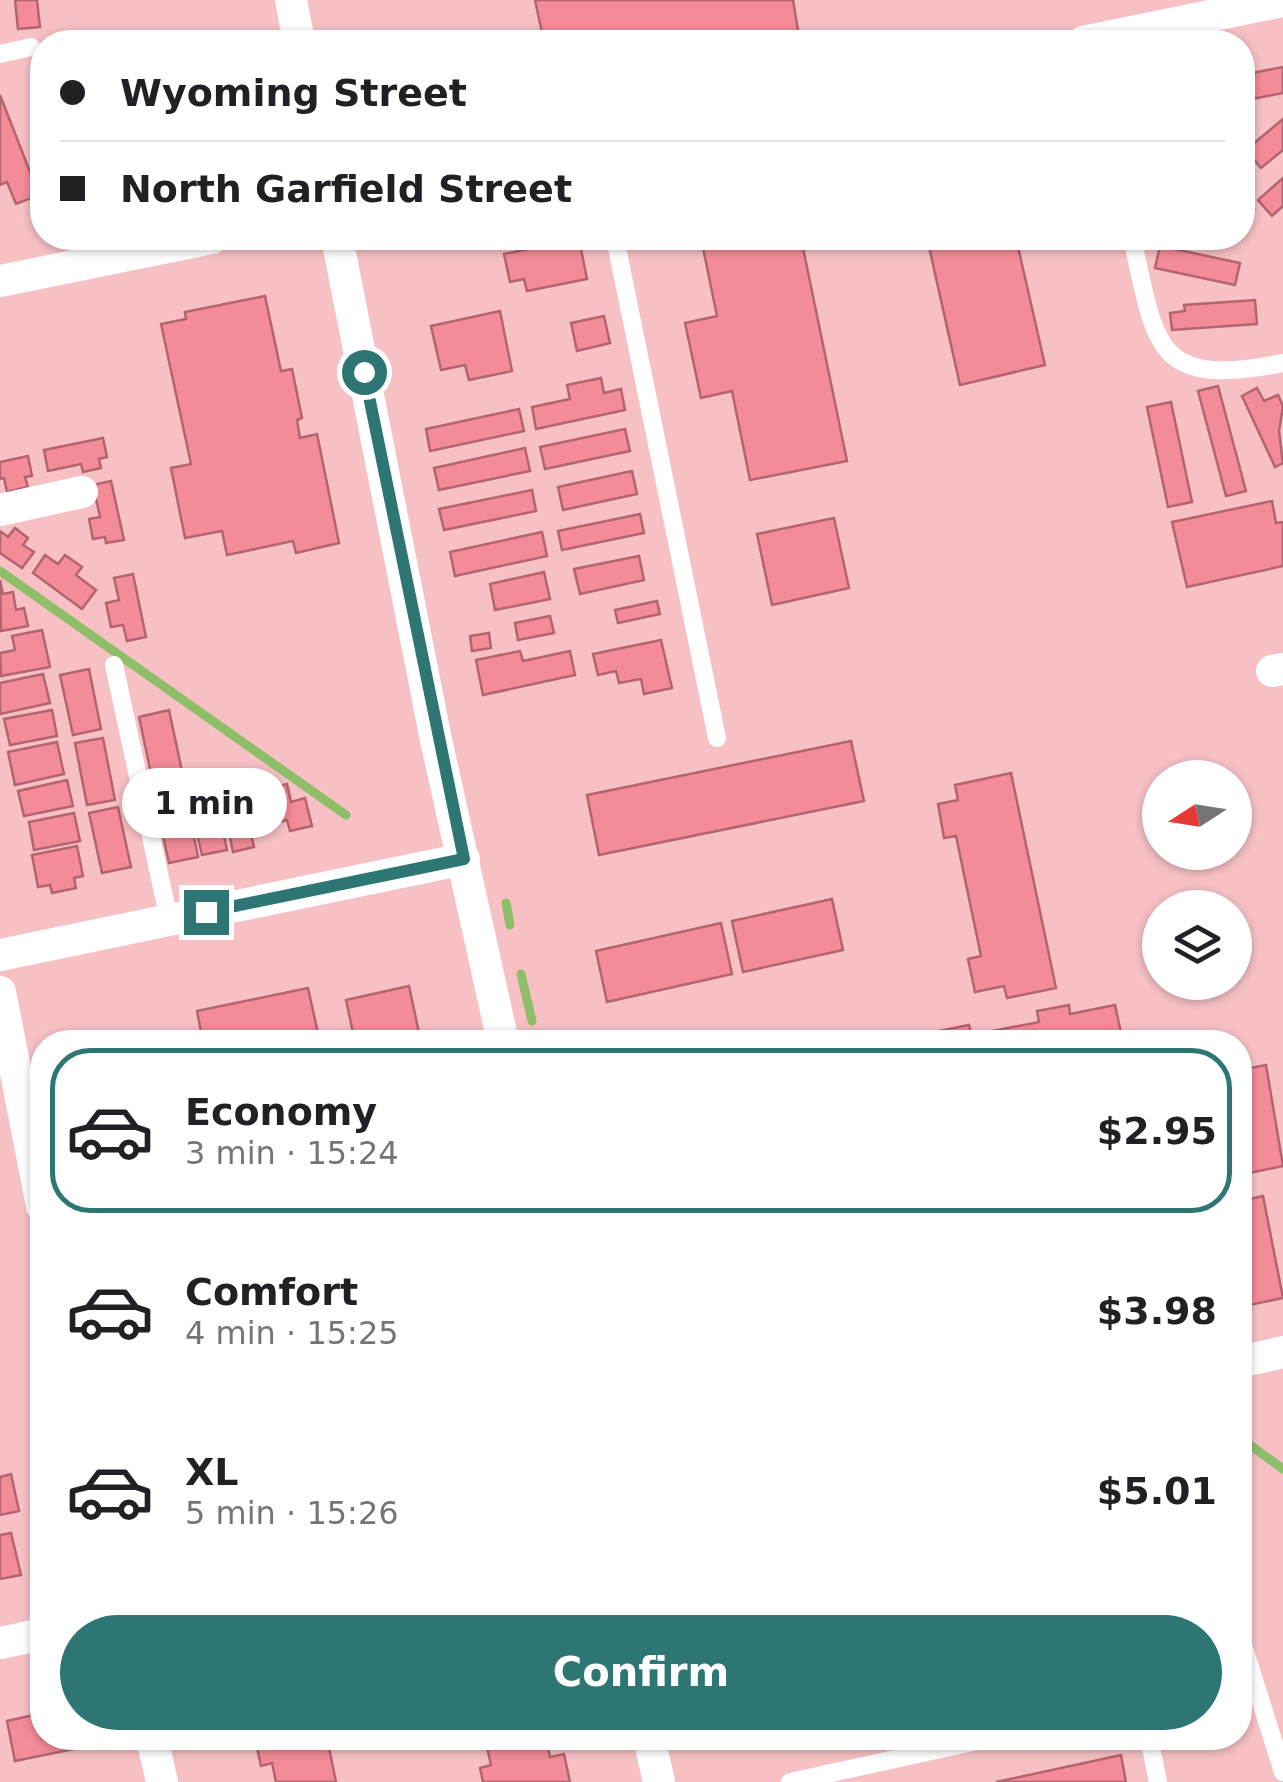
<!DOCTYPE html>
<html lang="en">
<head>
<meta charset="utf-8">
<style>
  body { margin:0; font-family:"DejaVu Sans",sans-serif; background:#f6f6f6; color:#202124; height:100vh; display:flex; flex-direction:column; font-size:38px; white-space:nowrap }
  * { box-sizing:border-box; margin:0 }
  p { font-size:32px; color:#757577 }
  .icon { flex:none; width:55px; height:55px; fill:none; stroke:currentColor; stroke-width:2; stroke-linecap:round; stroke-linejoin:round }
  .map { position:relative; flex:1; overflow:hidden }
  .details { position:absolute; left:30px; top:1030px; width:1222px; height:720px; display:flex; flex-direction:column; background:#fff; border-radius:40px; box-shadow:0 2px 8px #0004 }
  .details>* { flex:none }
  .guide { position:absolute; left:30px; top:30px; width:1225px; height:220px; border-radius:40px; box-shadow:0 2px 8px #0004; display:grid; align-content:center; height:220px; padding:0 30px; background:#fff }
  .needle { width:65px; rotate:258deg }
  .controls { position:absolute; left:1142px; top:760px; display:grid; gap:20px }
  .controls a { display:grid; place-items:center; width:110px; height:110px; border-radius:50%; background:#fff; box-shadow:0 2px 8px #0004; font-size:50px }
  .end { position:absolute; width:45px; height:45px; margin:-22px; border:12px solid #2d7674; background:#fff; box-shadow:0 0 0 5px #fff }
  .from { border-radius:50% }
  .bubble { position:absolute; height:70px; border-radius:35px; background:#fff; box-shadow:0 2px 8px #0004; font-size:32px; font-weight:700; line-height:70px; text-align:center }
  .guide b { display:flex; align-items:center; gap:35px; height:95px; font-size:38px }
  .guide b+b { border-top:2px solid #e0e0e0 }
  .guide i { width:25px; height:25px; background:#202124 }
  ul { padding:18px 0 0; list-style:none }
  li { display:flex; align-items:center; gap:30px; height:165px; margin:0 20px 15px; padding:0 10px; border:5px solid transparent; border-radius:40px }
  li div { flex:1 }
  li b { display:block; font-size:38px }
  li em { font-style:normal; font-weight:700 }
  li.current { border-color:#2d7674 }
  li>.icon { width:90px; height:90px; stroke-width:1.5 }
  .button { display:flex; gap:20px; margin-top:auto; padding:20px 30px }
  .button a { flex:1; height:115px; border-radius:60px; background:#2d7674; color:#fff; font-size:40px; font-weight:700; line-height:115px; text-align:center }
  .map>svg:first-child { display:block }
  .lines { fill:none; stroke-linecap:round; stroke-linejoin:round }
  .stream { stroke:#8ebe68; stroke-width:9 }
  .building { fill:#f38b98; stroke:#b4646e; stroke-width:2.5 }
  .lane { stroke:#fff; stroke-width:18 }
  .street { stroke:#fff; stroke-width:32 }
  .route { stroke:#2d7674; stroke-width:12 }
</style>
</head>
<body>
<div class="map">
<svg width="1283" height="1782" viewBox="0 0 1283 1782">
  <rect width="100%" height="100%" fill="#f6c0c5"/>
  <g class="lines">
    <g class="stream">
      <polyline points="0,571 346,815"/>
      <polyline points="506,903 510,925"/>
      <polyline points="521,974 532,1021"/>
      <polyline points="1240,1438 1283,1469"/>
    </g>
  </g>
  <g class="building">
    <polygon points="15,0 37,0 40,27 18,29"/>
    <polygon points="535,0 793,0 800,42 544,42"/>
    <polygon points="1283,67 1283,93 1242,101 1242,75"/>
    <polygon points="0,95 39,195 16,204 7,182 0,185"/>
    <polygon points="1283,119 1283,150 1261,168 1246,150"/>
    <polygon points="1247,177 1254,209 1242,212 1242,178"/>
    <polygon points="1283,178 1283,206 1272,216 1258,200"/>
    <polygon points="701,238 801,238 847,461 750,480 732,391 701,398 685,323 717,316"/>
    <polygon points="927,238 1016,238 1045,365 960,385"/>
    <polygon points="579,239 587,279 527,291 524,279 510,282 504,254"/>
    <polygon points="1160,246 1240,263 1235,285 1155,268"/>
    <polygon points="265,296 281,371 292,369 302,418 297,420 300,438 317,434 339,543 296,553 293,541 227,555 222,531 185,538 171,468 191,464 161,324 186,319 185,312"/>
    <polygon points="1255,300 1257,324 1172,330 1170,313 1185,311 1184,305"/>
    <polygon points="500,311 512,371 469,380 465,365 441,370 431,326"/>
    <polygon points="604,316 610,343 577,351 571,323"/>
    <polygon points="601,378 604,393 621,389 625,410 536,429 532,407 570,399 567,385"/>
    <polygon points="1218,386 1246,491 1226,496 1198,391"/>
    <polygon points="1257,388 1264,401 1278,395 1283,406 1279,431 1283,463 1275,467 1242,396"/>
    <polygon points="1171,402 1192,502 1168,507 1147,407"/>
    <polygon points="519,409 524,431 430,451 426,429"/>
    <polygon points="625,429 630,451 545,469 540,447"/>
    <polygon points="103,438 107,457 99,459 101,468 83,472 81,464 48,471 44,450"/>
    <polygon points="525,448 530,471 439,490 434,468"/>
    <polygon points="28,456 32,476 25,477 28,487 7,492 4,478 0,479 0,462"/>
    <polygon points="632,471 637,494 563,510 558,487"/>
    <polygon points="111,481 124,540 106,543 105,537 93,539 89,519 100,517 93,485"/>
    <polygon points="532,490 536,511 444,530 439,509"/>
    <polygon points="1272,501 1276,523 1283,522 1283,566 1187,587 1172,522"/>
    <polygon points="640,514 644,533 562,550 558,531"/>
    <polygon points="834,518 849,588 772,605 757,534"/>
    <polygon points="15,528 28,538 23,545 34,552 22,568 0,553 0,531 8,537"/>
    <polygon points="542,532 547,556 455,576 450,552"/>
    <polygon points="45,555 58,564 65,555 82,567 76,575 96,590 82,609 33,573"/>
    <polygon points="639,556 644,580 580,594 574,569"/>
    <polygon points="544,572 550,599 495,610 490,584"/>
    <polygon points="133,574 146,637 127,641 123,625 111,627 106,603 119,600 114,578"/>
    <polygon points="0,580 3,594 13,592 16,610 24,608 28,626 1,631"/>
    <polygon points="657,601 660,614 618,623 615,610"/>
    <polygon points="550,616 554,633 518,640 515,623"/>
    <polygon points="42,630 50,667 1,676 0,653 15,650 12,636"/>
    <polygon points="489,633 491,648 472,651 470,636"/>
    <polygon points="661,640 672,688 644,694 641,679 619,683 616,671 598,675 593,654"/>
    <polygon points="520,651 523,661 570,651 575,675 483,695 476,660"/>
    <polygon points="89,669 101,729 73,735 60,675"/>
    <polygon points="43,674 50,703 0,714 0,683"/>
    <polygon points="52,710 57,736 10,745 4,719"/>
    <polygon points="169,710 182,771 152,778 139,717"/>
    <polygon points="103,738 115,800 87,805 75,743"/>
    <polygon points="851,741 864,801 599,855 587,795"/>
    <polygon points="57,742 64,774 15,785 8,752"/>
    <polygon points="1011,773 1056,988 1007,998 1004,986 975,992 968,959 981,956 956,836 944,838 938,804 958,800 955,785"/>
    <polygon points="67,780 73,806 24,816 18,791"/>
    <polygon points="287,784 291,802 305,798 312,826 290,831 287,820 272,824 264,789"/>
    <polygon points="259,787 266,821 249,825 254,847 233,852 221,795"/>
    <polygon points="216,798 227,850 202,855 190,804"/>
    <polygon points="187,803 198,857 169,863 157,809"/>
    <polygon points="118,807 131,867 102,873 89,813"/>
    <polygon points="74,813 80,841 34,850 29,822"/>
    <polygon points="77,846 83,876 74,878 76,888 52,893 50,885 38,887 32,855"/>
    <polygon points="832,899 843,950 743,972 732,921"/>
    <polygon points="721,923 732,974 607,1002 596,951"/>
    <polygon points="409,986 421,1042 355,1042 346,1000"/>
    <polygon points="308,988 320,1042 203,1042 197,1011"/>
    <polygon points="1069,1005 1070,1014 1115,1005 1123,1042 942,1042 939,1031 969,1025 972,1035 1039,1022 1037,1011"/>
    <polygon points="892,1032 894,1042 842,1042"/>
    <polygon points="1266,1065 1283,1166 1240,1175 1240,1070"/>
    <polygon points="1263,1196 1283,1298 1240,1307 1240,1201"/>
    <polygon points="11,1474 19,1511 0,1515 0,1477"/>
    <polygon points="11,1533 21,1575 0,1579 0,1535"/>
    <polygon points="42,1713 42,1738 72,1738 74,1749 15,1761 7,1721"/>
    <polygon points="255,1738 327,1738 336,1782 276,1782 272,1763 261,1766"/>
    <polygon points="485,1738 546,1738 550,1757 564,1754 570,1782 483,1782 480,1768 491,1765"/>
    <polygon points="1121,1755 1126,1782 996,1782"/>
  </g>
  <g class="lines">
    <g class="lane">
      <polyline points="0,54 31,47"/>
      <polyline points="615,238 717,738"/>
      <path d="M 1132,238 C 1156,346 1154,389 1283,363"/>
      <polyline points="114,665 169,920"/>
      <polyline points="1240,1646 1243,1645 1283,1772"/>
      <polyline points="1149,1738 1158,1782"/>
      <polyline points="790,1782 991,1738"/>
    </g>
    <g class="street">
      <polyline points="291,0 299,42"/>
      <polyline points="1083,42 1283,1"/>
      <polyline points="337,238 436,740 503,1042"/>
      <polyline points="0,281 212,238"/>
      <polyline points="0,510 82,492"/>
      <polyline points="1272,671 1283,669"/>
      <polyline points="0,955 464,859"/>
      <polyline points="0,992 42,1206"/>
      <polyline points="1240,1362 1283,1352"/>
      <polyline points="0,1643 42,1634"/>
      <polyline points="152,1738 162,1782"/>
      <polyline points="649,1738 659,1782"/>
    </g>
  </g>
  <g class="lines">
    <polyline class="route" points="206,912 464,859 364,372"/>
  </g>
</svg>
<div class="controls">
<a><svg class="needle" viewBox="-14 -14 28 28"><path d="M0-13l5 13h-10z" fill="#e53935"/><path d="M0 13l5-13h-10z" fill="#757577"/></svg></a>
<a><svg class="icon" aria-label="layers" viewBox="0 0 24 24"><path d="M12 4l9 5-9 5-9-5zM3 14l9 5 9-5"/></svg></a>
</div>
<i class="end from" style="left:364px;top:372px"></i>
<i class="end" style="left:206px;top:912px"></i>
<div class="bubble" style="left:122px;top:768px;width:165px">1 min</div>
<div class="guide">
<b><i class="from"></i>Wyoming Street</b>
<b><i></i>North Garfield Street</b>
</div>
<section class="details">
<ul>
<li class="current"><svg class="icon" aria-label="car" viewBox="0 0 24 24"><path d="M5 17H2v-5l4-1 3-4h7l3 4 3 1v5h-3M9 17h6M6 11h13"/><circle cx="7" cy="17" r="2"/><circle cx="17" cy="17" r="2"/></svg><div><b>Economy</b><p>3 min · 15:24</p></div><em>$2.95</em></li>
<li><svg class="icon" aria-label="car" viewBox="0 0 24 24"><path d="M5 17H2v-5l4-1 3-4h7l3 4 3 1v5h-3M9 17h6M6 11h13"/><circle cx="7" cy="17" r="2"/><circle cx="17" cy="17" r="2"/></svg><div><b>Comfort</b><p>4 min · 15:25</p></div><em>$3.98</em></li>
<li><svg class="icon" aria-label="car" viewBox="0 0 24 24"><path d="M5 17H2v-5l4-1 3-4h7l3 4 3 1v5h-3M9 17h6M6 11h13"/><circle cx="7" cy="17" r="2"/><circle cx="17" cy="17" r="2"/></svg><div><b>XL</b><p>5 min · 15:26</p></div><em>$5.01</em></li>
</ul>
<div class="button"><a>Confirm</a></div>
</section>
</div>
</body>
</html>
